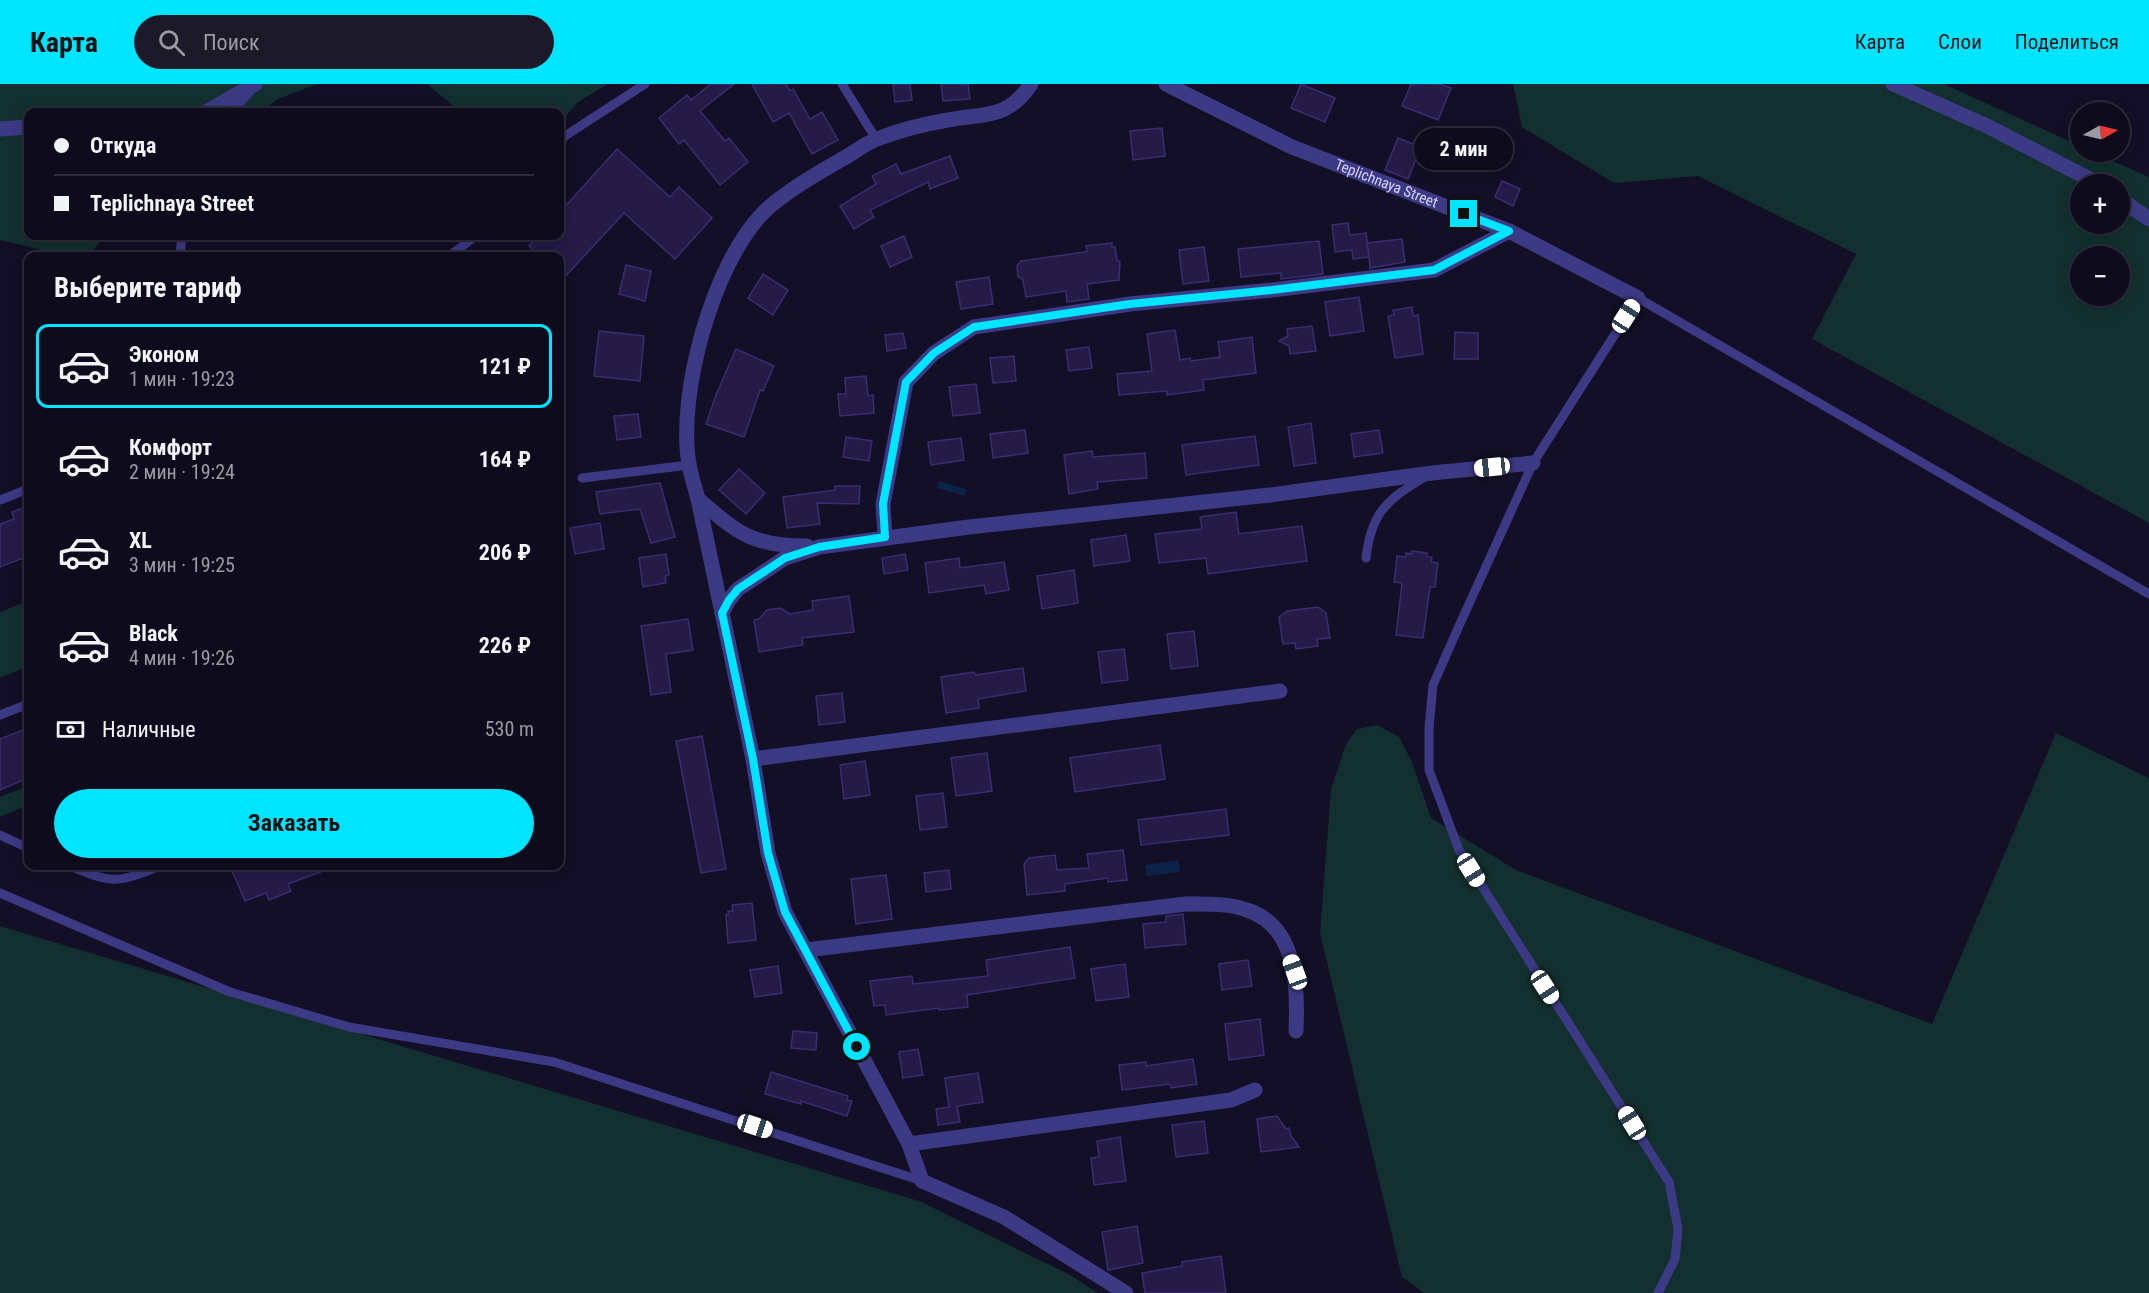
<!DOCTYPE html>
<html lang="ru">
<head>
<meta charset="utf-8">
<style>
  body { margin:0; font-family:"Roboto Condensed",sans-serif; background:#1c1929; color:#f1f3f6; height:100vh; display:flex; flex-direction:column; font-size:22px; white-space:nowrap }
  * { box-sizing:border-box; margin:0 }
  p { font-size:20px; color:#9b9ba3 }
  .icon { flex:none; width:33px; height:33px; fill:none; stroke:currentColor; stroke-width:2; stroke-linecap:round; stroke-linejoin:round }
  .map { position:relative; flex:1; overflow:hidden }
  .drawer { position:absolute; left:24px; top:168px; width:540px; height:618px; display:flex; flex-direction:column; background:#0e0b1c; border-radius:12px; box-shadow:0 3px 15px #0003,0 0 0 2px #2e2b3b }
  .drawer>* { flex:none }
  .guide { position:absolute; left:24px; top:24px; width:540px; height:132px; border-radius:12px; box-shadow:0 3px 15px #0003,0 0 0 2px #2e2b3b; display:grid; align-content:center; height:132px; padding:0 30px; background:#0e0b1c }
  .needle { width:39px; rotate:82deg }
  .buttons { position:absolute; left:2070px; top:18px; display:grid; gap:12px }
  .buttons a { display:grid; place-items:center; width:60px; height:60px; border-radius:50%; background:#0e0b1c; box-shadow:0 3px 15px #0003,0 0 0 2px #2e2b3b; font-size:30px }
  .end { position:absolute; width:27px; height:27px; margin:-14px; border:8px solid #00e5ff; background:#111; box-shadow:0 0 0 3px #111 }
  .from { border-radius:50% }
  .bubble { position:absolute; height:42px; border-radius:21px; background:#0e0b1c; box-shadow:0 3px 15px #0003,0 0 0 2px #2e2b3b; font-size:20px; font-weight:700; line-height:42px; text-align:center }
  .car { position:absolute; width:18px; height:36px; margin:-18px -9px; border-radius:8px; box-shadow:0 0 4px 2px #0007; background:linear-gradient(#fff 24%,#345 0 40%,#fff 0 76%,#345 0 86%,#fff 0) }
  .guide b { display:flex; align-items:center; gap:21px; height:57px; font-size:22px }
  .guide b+b { border-top:2px solid #2e2b3b }
  .guide i { width:15px; height:15px; background:#f1f3f6 }
  ul { padding:0; list-style:none }
  li { display:flex; align-items:center; gap:18px; height:84px; margin:0 12px 9px; padding:0 18px; border:3px solid transparent; border-radius:12px }
  li div { flex:1 }
  li b { display:block; font-size:22px }
  li em { font-style:normal; font-weight:700 }
  li.selected { border-color:#00e5ff }
  li>.icon { width:54px; height:54px; stroke-width:1.5 }
  h2 { padding:0 30px; font-size:27px; line-height:72px }
  .pay { display:flex; align-items:center; gap:15px; height:66px; padding:0 30px; font-size:22px }
  .pay p { margin-inline-start:auto }
  .primary-button { display:flex; gap:12px; margin-top:auto; padding:12px 30px }
  .primary-button a { flex:1; height:69px; border-radius:36px; background:#00e5ff; color:#111; font-size:24px; font-weight:700; line-height:69px; text-align:center }
  header { display:flex; align-items:center; gap:36px; box-sizing:border-box; height:84px; padding:0 30px; background:#00e5ff; color:#111 }
  header strong { font-size:28px }
  nav { display:flex; gap:33px; margin-inline-start:auto; font-size:21px }
  .search { width:420px; height:54px; background:#1c1929; display:flex; align-items:center; gap:15px; box-sizing:border-box; padding:0 21px; border-radius:33px; color:#9b9ba3; font-size:22px }
  .map>svg:first-child { display:block }
  .green { fill:#12302f; fill-rule:evenodd }
  .water { fill:#0c2248 }
  .building { fill:#241b47; stroke:#3b2d73; stroke-width:1.5 }
  .lines { fill:none; stroke-linecap:round; stroke-linejoin:round }
  .service { stroke:#3d3a85; stroke-width:9 }
  .minor { stroke:#3d3a85; stroke-width:15 }
  .tertiary { stroke:#3d3a85; stroke-width:15 }
  .route { stroke:#00e5ff; stroke-width:8 }
  .labels { text-anchor:middle; dominant-baseline:central; stroke-width:4.5; stroke-linejoin:round; paint-order:stroke }
  .street-label { font-size:15px; fill:#d9d4ff; stroke:#130f26 }
</style>
</head>
<body>
<header>
<strong>Карта</strong>
<div class="search"><svg class="icon" aria-label="search" viewBox="0 0 24 24"><circle cx="10" cy="10" r="6"/><path d="M15 15l6 6"/></svg>Поиск</div>
<nav><a>Карта</a><a>Слои</a><a>Поделиться</a></nav>
</header>
<div class="map">
<svg width="2149" height="1209" viewBox="0 0 2149 1209">
  <rect width="100%" height="100%" fill="#130f26"/>
  <g class="green">
    <polygon points="0,0 317,0 278,15 261,28 28,28 28,152 104,152 89,172 49,172 46,167 0,156"/>
    <polygon points="427,0 608,0 578,18 560,39 560,28 461,28"/>
    <path d="M 1513,0 L 1944,0 L 2080,62 L 2080,68 L 2092,68 L 2149,93 L 2149,439 L 1812,255 L 1856,170 L 1698,92 L 1614,99 L 1522,43 ZM 2080,100 L 2120,100 L 2120,140 L 2080,140 ZM 2080,172 L 2120,172 L 2120,212 L 2080,212 Z"/>
    <polygon points="28,517 28,582 0,594 0,528"/>
    <polygon points="1377,641 1399,653 1412,678 1431,734 1516,786 1932,940 2056,649 2149,694 2149,1209 1424,1209 1402,1193 1320,849 1331,705 1346,660 1357,645"/>
    <polygon points="28,702 28,721 0,733 0,713"/>
    <polygon points="0,842 919,1117 1070,1191 1098,1209 0,1209"/>
  </g>
  <g class="water">
    <polygon points="939,397 966,405 965,412 937,404"/>
    <polygon points="1179,776 1180,788 1147,792 1145,781"/>
  </g>
  <g class="building">
    <polygon points="711,0 734,0 700,27 725,57 729,54 748,78 720,101 684,56 679,60 659,34 687,11 691,16"/>
    <polygon points="752,0 786,0 790,7 793,5 810,35 822,28 838,56 812,70 789,29 773,38"/>
    <polygon points="893,0 910,0 912,16 895,18"/>
    <polygon points="941,0 968,0 970,15 943,17"/>
    <polygon points="1301,0 1335,14 1325,38 1291,24"/>
    <polygon points="1411,0 1439,0 1451,4 1438,36 1402,22"/>
    <polygon points="1162,44 1165,72 1133,76 1130,47"/>
    <polygon points="1398,54 1421,63 1408,95 1385,86"/>
    <polygon points="617,65 670,113 679,103 712,134 675,175 624,129 560,198 560,172 540,172 529,162 538,152 560,152 560,128"/>
    <polygon points="950,72 958,94 930,105 928,98 870,126 874,133 854,145 840,122 876,100 872,92 896,80 901,90"/>
    <polygon points="1502,97 1520,105 1513,122 1495,113"/>
    <polygon points="1348,139 1350,151 1366,149 1369,172 1367,159 1402,155 1405,178 1370,184 1369,173 1353,175 1352,166 1335,168 1332,141"/>
    <polygon points="904,152 912,173 890,183 881,162"/>
    <polygon points="1319,157 1323,190 1281,195 1281,189 1241,193 1238,165"/>
    <polygon points="1112,159 1112,163 1115,163 1117,176 1120,178 1119,196 1087,200 1089,215 1067,218 1066,207 1026,213 1023,196 1018,192 1017,182 1021,177 1085,168 1087,167 1086,162"/>
    <polygon points="1204,163 1209,197 1183,200 1179,166"/>
    <polygon points="626,181 651,187 645,217 619,210"/>
    <polygon points="763,190 788,206 773,231 748,214"/>
    <polygon points="989,193 993,220 961,225 956,198"/>
    <polygon points="1359,213 1364,247 1330,252 1325,218"/>
    <polygon points="1412,223 1413,232 1418,231 1423,270 1395,274 1388,232 1394,231 1393,226"/>
    <polygon points="1312,242 1316,267 1290,270 1289,262 1279,257 1288,252 1287,245"/>
    <polygon points="1175,246 1180,276 1190,274 1191,277 1220,273 1218,258 1252,253 1256,289 1203,296 1204,306 1167,311 1167,307 1119,311 1117,290 1152,287 1147,250"/>
    <polygon points="599,247 644,252 640,297 594,292"/>
    <polygon points="1455,248 1478,249 1478,275 1454,275"/>
    <polygon points="903,249 906,264 887,267 885,251"/>
    <polygon points="1089,263 1092,284 1069,287 1066,266"/>
    <polygon points="736,265 774,282 763,307 760,306 744,353 706,340 716,311"/>
    <polygon points="1014,272 1016,297 993,299 990,274"/>
    <polygon points="866,292 868,312 873,311 874,329 840,332 838,310 846,310 845,294"/>
    <polygon points="976,300 980,329 953,332 949,303"/>
    <polygon points="638,330 641,353 617,356 614,332"/>
    <polygon points="1311,339 1316,379 1294,382 1288,343"/>
    <polygon points="1025,346 1028,369 993,374 990,350"/>
    <polygon points="1379,346 1383,369 1354,373 1351,350"/>
    <polygon points="1255,352 1259,381 1186,391 1182,361"/>
    <polygon points="846,353 872,357 869,377 843,373"/>
    <polygon points="961,354 964,376 931,381 928,358"/>
    <polygon points="1092,367 1093,373 1145,369 1147,394 1097,398 1098,405 1069,410 1064,371"/>
    <polygon points="739,385 765,409 746,430 719,406"/>
    <polygon points="660,399 675,453 651,459 640,425 600,430 596,408"/>
    <polygon points="835,402 860,402 859,420 817,419 820,440 787,444 783,413 835,406"/>
    <polygon points="28,422 28,472 0,483 0,440 14,435 12,428"/>
    <polygon points="1236,428 1239,450 1302,442 1307,477 1208,490 1206,474 1159,479 1155,450 1202,445 1200,433"/>
    <polygon points="600,439 604,465 575,470 570,444"/>
    <polygon points="1126,451 1130,477 1094,482 1091,456"/>
    <polygon points="1412,467 1427,469 1427,473 1432,473 1431,478 1438,479 1435,503 1430,503 1423,554 1396,551 1402,499 1394,498 1397,472 1406,473 1406,469 1412,470"/>
    <polygon points="666,470 669,491 665,492 666,499 643,503 639,474"/>
    <polygon points="905,470 908,486 884,490 882,474"/>
    <polygon points="959,474 960,484 1004,478 1009,506 986,510 984,501 929,509 925,479"/>
    <polygon points="1074,486 1078,519 1042,525 1037,492"/>
    <polygon points="849,512 854,548 802,554 803,561 759,568 754,536 759,535 767,526 780,524 790,530 813,526 812,517"/>
    <polygon points="1318,523 1326,529 1330,554 1317,555 1318,562 1296,565 1295,559 1283,560 1279,533 1287,527"/>
    <polygon points="688,535 693,566 666,570 671,608 651,611 641,542"/>
    <polygon points="1194,547 1198,582 1171,585 1167,550"/>
    <polygon points="1124,565 1128,596 1102,599 1098,568"/>
    <polygon points="1023,584 1026,607 978,615 979,624 946,629 941,593 974,588 975,591"/>
    <polygon points="842,609 845,638 819,641 816,612"/>
    <polygon points="28,644 28,694 0,706 0,655"/>
    <polygon points="702,652 726,785 701,789 676,657"/>
    <polygon points="1160,661 1165,695 1075,708 1070,674"/>
    <polygon points="987,669 992,707 956,712 951,674"/>
    <polygon points="865,677 870,711 844,715 840,681"/>
    <polygon points="943,709 947,743 920,746 916,712"/>
    <polygon points="1226,725 1229,751 1141,761 1138,736"/>
    <polygon points="1123,766 1127,796 1108,798 1108,794 1065,800 1065,807 1027,811 1024,780 1029,774 1055,771 1057,786 1089,784 1087,770"/>
    <polygon points="230,782 334,782 334,783 288,800 291,807 269,816 266,809 245,817"/>
    <polygon points="949,786 951,805 926,808 924,789"/>
    <polygon points="886,791 892,835 856,840 851,795"/>
    <polygon points="752,819 756,856 728,859 726,831 729,830 728,827 733,827 732,821"/>
    <polygon points="1183,830 1186,860 1145,864 1143,840 1166,838 1166,832"/>
    <polygon points="1070,863 1075,894 967,911 968,923 939,926 939,924 886,931 885,921 874,922 870,897 912,892 913,900 988,892 986,876"/>
    <polygon points="1248,876 1252,902 1222,906 1219,880"/>
    <polygon points="1125,880 1129,913 1096,917 1091,885"/>
    <polygon points="778,882 782,909 755,913 750,886"/>
    <polygon points="1260,935 1264,971 1229,976 1225,940"/>
    <polygon points="793,947 817,949 816,966 791,964"/>
    <polygon points="918,965 923,991 903,994 899,968"/>
    <polygon points="1193,975 1197,1000 1171,1004 1170,1000 1122,1006 1119,981 1146,978 1146,982"/>
    <polygon points="771,988 848,1012 847,1016 852,1017 847,1032 801,1017 801,1020 765,1010"/>
    <polygon points="978,989 983,1018 957,1022 960,1038 938,1041 936,1025 949,1023 945,994"/>
    <polygon points="1277,1032 1286,1045 1289,1044 1291,1052 1299,1063 1261,1068 1257,1035"/>
    <polygon points="1204,1037 1208,1069 1176,1073 1172,1041"/>
    <polygon points="1120,1053 1126,1097 1094,1101 1091,1074 1099,1073 1097,1057"/>
    <polygon points="1137,1142 1143,1179 1108,1186 1102,1148"/>
    <polygon points="1221,1172 1226,1209 1145,1209 1142,1189 1182,1182 1182,1178"/>
  </g>
  <g class="lines">
    <g class="service">
      <polyline points="842,0 876,55"/>
      <polyline points="232,28 252,5"/>
      <polyline points="560,58 565,52 645,0"/>
      <polyline points="180,172 182,152"/>
      <polyline points="449,172 476,152"/>
      <polyline points="582,394 689,381"/>
      <polyline points="0,416 28,405"/>
      <path d="M 1366,474 C 1371,428 1388,415 1425,393"/>
      <polyline points="0,631 28,620"/>
      <polyline points="0,751 28,764"/>
      <path d="M 70,782 C 113,800 117,799 160,782"/>
      <polyline points="0,809 230,908 349,943 554,978 922,1097"/>
      <polyline points="1658,1209 1675,1175 1678,1145 1669,1098 1459,766 1429,686 1429,644 1433,601 1459,542 1533,379 1638,214 2149,510"/>
    </g>
    <g class="minor">
      <path d="M 1031,0 C 1007,36 984,29 948,36 C 924,40 900,46 877,55 C 866,59 856,67 846,73 C 820,88 784,108 763,129 C 713,180 677,310 689,380 C 691,392 695,404 698,415 L 753,675 L 768,769 L 785,828 L 909,1060 L 922,1097 L 1004,1133 L 1126,1209"/>
      <path id="s1" d="M 1166,0 L 1292,63 L 1509,147 L 1638,214"/>
      <polyline points="1893,0 1987,42 2099,100"/>
      <polyline points="2120,115 2149,135"/>
      <path d="M 698,415 C 739,450 752,462 807,462"/>
      <polyline points="885,453 883,420 906,298 934,269 974,243 1130,220 1272,206 1434,186 1509,147"/>
      <polyline points="722,529 729,516 738,505 755,494 785,474 819,463 969,443 1270,411 1432,389 1533,379"/>
      <polyline points="753,675 1280,607"/>
      <path d="M 806,866 L 1186,820 C 1207,820 1227,819 1247,826 C 1297,842 1298,903 1296,947"/>
      <polyline points="909,1060 1231,1016 1255,1006"/>
    </g>
    <g class="tertiary">
      <polyline points="206,28 255,0"/>
      <polyline points="0,45 28,43"/>
    </g>
  </g>
  <g class="lines">
    <polyline class="route" points="857,963 785,828 768,769 753,675 722,529 729,516 738,505 785,474 819,463 885,453 883,420 906,298 934,269 974,243 1130,220 1272,206 1434,186 1509,147 1464,130"/>
  </g>
  <g class="labels">
    <g class="street-label">
      <text stroke="none"><textPath href="#s1" startOffset="242">Teplichnaya Street</textPath></text>
    </g>
  </g>
</svg>
<div class="buttons">
<a><svg class="needle" viewBox="-14 -14 28 28"><path d="M0-13l5 13h-10z" fill="#e53935"/><path d="M0 13l5-13h-10z" fill="#9b9ba3"/></svg></a>
<a>+</a>
<a>−</a>
</div>
<i class="end from" style="left:857px;top:963px"></i>
<i class="end" style="left:1464px;top:130px"></i>
<div class="bubble" style="left:1414px;top:44px;width:99px">2 мин</div>
<i class="car" style="left:1626px;top:232px;rotate:33deg"></i>
<i class="car" style="left:1492px;top:383px;rotate:264deg"></i>
<i class="car" style="left:1471px;top:786px;rotate:148deg"></i>
<i class="car" style="left:1295px;top:888px;rotate:340deg"></i>
<i class="car" style="left:1545px;top:903px;rotate:147deg"></i>
<i class="car" style="left:1632px;top:1039px;rotate:328deg"></i>
<i class="car" style="left:755px;top:1042px;rotate:108deg"></i>
<div class="guide">
<b><i class="from"></i>Откуда</b>
<b><i></i>Teplichnaya Street</b>
</div>
<section class="drawer">
<h2>Выберите тариф</h2>
<ul>
<li class="selected"><svg class="icon" aria-label="car" viewBox="0 0 24 24"><path d="M5 17H2v-5l4-1 3-4h7l3 4 3 1v5h-3M9 17h6M6 11h13"/><circle cx="7" cy="17" r="2"/><circle cx="17" cy="17" r="2"/></svg><div><b>Эконом</b><p>1 мин · 19:23</p></div><em>121 ₽</em></li>
<li><svg class="icon" aria-label="car" viewBox="0 0 24 24"><path d="M5 17H2v-5l4-1 3-4h7l3 4 3 1v5h-3M9 17h6M6 11h13"/><circle cx="7" cy="17" r="2"/><circle cx="17" cy="17" r="2"/></svg><div><b>Комфорт</b><p>2 мин · 19:24</p></div><em>164 ₽</em></li>
<li><svg class="icon" aria-label="car" viewBox="0 0 24 24"><path d="M5 17H2v-5l4-1 3-4h7l3 4 3 1v5h-3M9 17h6M6 11h13"/><circle cx="7" cy="17" r="2"/><circle cx="17" cy="17" r="2"/></svg><div><b>XL</b><p>3 мин · 19:25</p></div><em>206 ₽</em></li>
<li><svg class="icon" aria-label="car" viewBox="0 0 24 24"><path d="M5 17H2v-5l4-1 3-4h7l3 4 3 1v5h-3M9 17h6M6 11h13"/><circle cx="7" cy="17" r="2"/><circle cx="17" cy="17" r="2"/></svg><div><b>Black</b><p>4 мин · 19:26</p></div><em>226 ₽</em></li>
</ul>
<div class="pay"><svg class="icon" aria-label="cash" viewBox="0 0 24 24"><path d="M3 7h18v10H3z"/><circle cx="12" cy="12" r="2"/></svg>Наличные<p>530 m</p></div>
<div class="primary-button"><a>Заказать</a></div>
</section>
</div>
</body>
</html>
